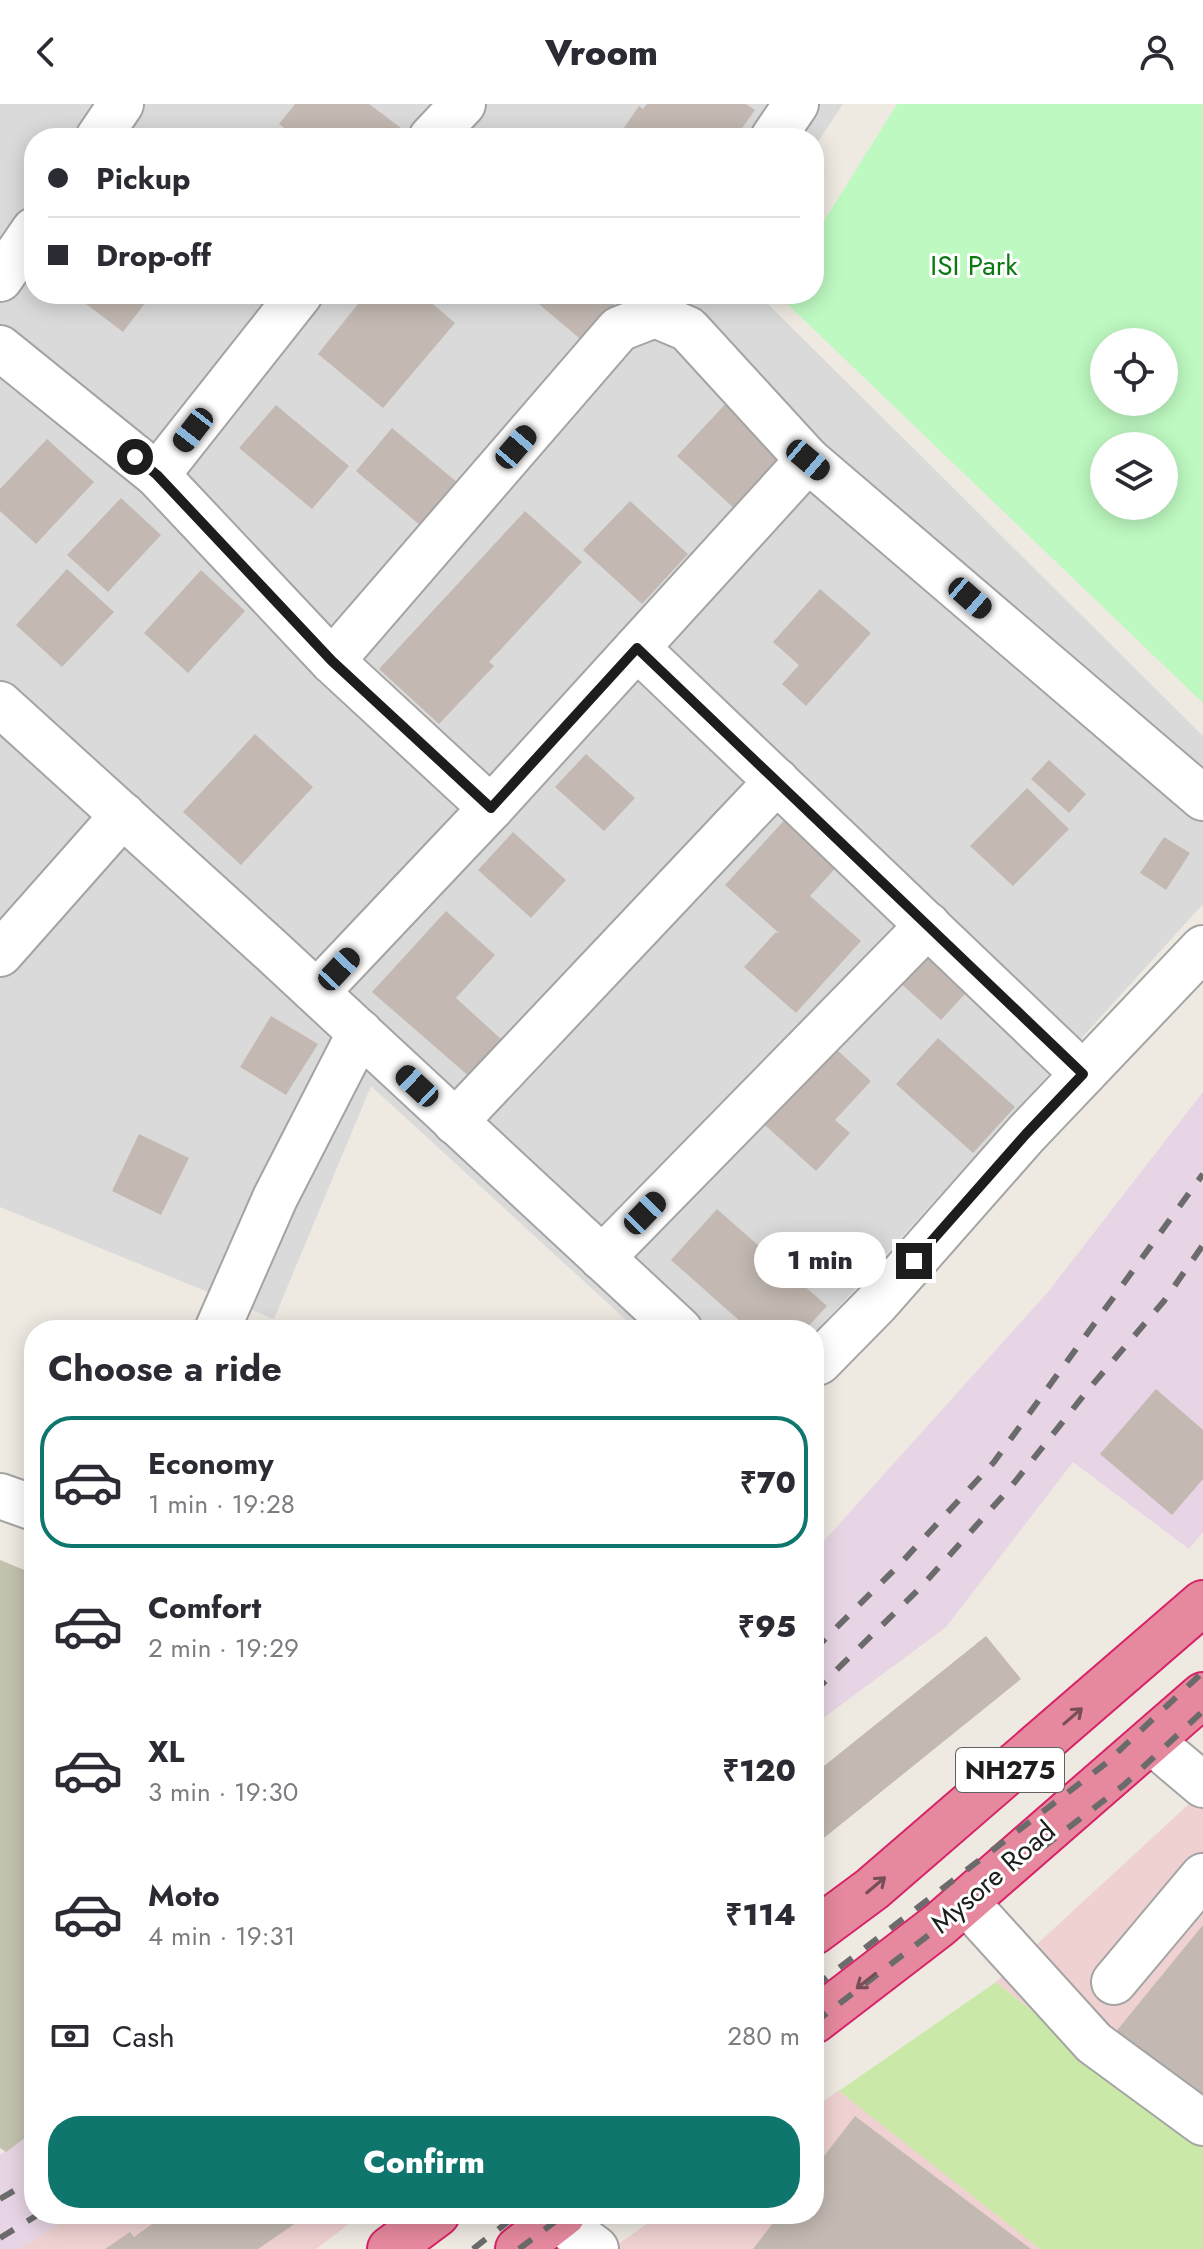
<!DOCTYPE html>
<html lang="en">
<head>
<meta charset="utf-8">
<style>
  body { margin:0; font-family:Jost,sans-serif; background:#f7f7f7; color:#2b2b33; height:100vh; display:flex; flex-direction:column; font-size:30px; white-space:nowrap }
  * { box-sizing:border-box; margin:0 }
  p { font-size:26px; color:#7c7c81 }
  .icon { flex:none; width:44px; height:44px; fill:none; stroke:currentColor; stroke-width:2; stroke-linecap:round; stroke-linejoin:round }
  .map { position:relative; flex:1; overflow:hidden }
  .details { position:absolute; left:24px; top:1216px; width:800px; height:904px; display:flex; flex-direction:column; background:#fff; border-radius:32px; box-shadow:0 4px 20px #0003 }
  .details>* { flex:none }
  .hud { position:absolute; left:24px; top:24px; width:800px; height:176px; border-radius:32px; box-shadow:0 4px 20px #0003; display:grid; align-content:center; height:176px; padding:0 24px; background:#fff }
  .controls { position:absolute; left:1090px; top:224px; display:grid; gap:16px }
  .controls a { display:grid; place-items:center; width:88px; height:88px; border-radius:50%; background:#fff; box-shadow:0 4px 20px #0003; font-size:40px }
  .end { position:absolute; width:36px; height:36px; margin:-18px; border:10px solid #1d1d1d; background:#fff; box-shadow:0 0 0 4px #fff }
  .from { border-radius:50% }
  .bubble { position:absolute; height:56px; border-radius:28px; background:#fff; box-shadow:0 4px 20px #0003; font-size:26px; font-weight:800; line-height:56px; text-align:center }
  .car { position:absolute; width:24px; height:48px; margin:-24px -12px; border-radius:10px; box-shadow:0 0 6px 2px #0007; background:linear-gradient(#222 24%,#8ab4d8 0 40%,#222 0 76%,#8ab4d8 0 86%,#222 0) }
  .hud b { display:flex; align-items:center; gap:28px; height:76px; font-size:30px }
  .hud b+b { border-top:2px solid #e1e1e2 }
  .hud i { width:20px; height:20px; background:#2b2b33 }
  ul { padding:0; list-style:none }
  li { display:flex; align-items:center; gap:24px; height:132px; margin:0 16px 12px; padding:0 8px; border:4px solid transparent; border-radius:32px }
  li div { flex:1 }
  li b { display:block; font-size:30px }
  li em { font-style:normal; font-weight:800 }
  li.active { border-color:#0f766e }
  li>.icon { width:72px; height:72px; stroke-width:1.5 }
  h2 { padding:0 24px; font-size:36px; line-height:96px }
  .pay { display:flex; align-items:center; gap:20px; height:88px; padding:0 24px; font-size:30px }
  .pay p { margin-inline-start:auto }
  .button { display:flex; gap:16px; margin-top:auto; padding:16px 24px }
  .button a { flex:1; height:92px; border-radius:32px; background:#0f766e; color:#fff; font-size:32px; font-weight:800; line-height:92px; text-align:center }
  header { display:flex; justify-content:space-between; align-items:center; height:104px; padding:0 24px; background:#fff; font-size:36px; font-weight:800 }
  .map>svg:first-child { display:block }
  .residential { fill:#dbdada }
  .commercial { fill:#efd1d1 }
  .industrial { fill:#e7d4e4 }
  .construction { fill:#c2c2ae }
  .grass { fill:#cae9a8 }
  .park { fill:#bef9c1; fill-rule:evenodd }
  .building { fill:#c3b9b2 }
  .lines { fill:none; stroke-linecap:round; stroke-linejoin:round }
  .minor-casing { stroke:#a4a4a4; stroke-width:48 }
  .highway-casing { stroke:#d72468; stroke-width:48 }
  .minor { stroke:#fff; stroke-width:44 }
  .highway { stroke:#e6899e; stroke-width:44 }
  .rail { stroke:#6b6b6b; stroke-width:6; stroke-dasharray:16 16; stroke-linecap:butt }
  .oneway { stroke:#774e57 }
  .route { stroke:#1d1d1d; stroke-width:10 }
  .labels { text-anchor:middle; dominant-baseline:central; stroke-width:6; stroke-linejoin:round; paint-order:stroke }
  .shield { fill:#fff; stroke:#616161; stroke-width:2 }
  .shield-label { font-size:26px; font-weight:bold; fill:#1d1d1d }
  .park-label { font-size:28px; fill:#0b7a11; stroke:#fff }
  .street-label { font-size:28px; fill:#1d1d1d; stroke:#fff }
</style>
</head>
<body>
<header><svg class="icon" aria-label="back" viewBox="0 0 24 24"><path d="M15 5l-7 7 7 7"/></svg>Vroom<svg class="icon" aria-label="person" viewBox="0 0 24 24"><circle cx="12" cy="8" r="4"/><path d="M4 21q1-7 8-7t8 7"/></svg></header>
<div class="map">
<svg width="1203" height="2145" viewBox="0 0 1203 2145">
  <rect width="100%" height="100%" fill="#eeeae2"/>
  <polygon class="residential" points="0,0 843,0 814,44 814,34 34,34 34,190 758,190 1203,632 1203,800 814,1230 814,1226 637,1226 371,982 274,1215 0,1103"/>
  <g class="commercial">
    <polygon points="1203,1687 1203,2044 996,1878"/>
    <polygon points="839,1986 1040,2145 611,2145 661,2110 814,2110 814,2004"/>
    <polygon points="75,2110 362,2110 316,2145 19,2145"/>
  </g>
  <g class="industrial">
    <polygon points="1203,988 1203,1428 1189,1445 1073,1358 946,1523 814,1621 814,1448 1048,1188"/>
    <polygon points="34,2027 34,2110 75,2110 19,2145 0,2145 0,2051"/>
  </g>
  <polygon class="construction" points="0,1456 34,1470 34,2027 6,2048 0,2044"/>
  <polygon class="grass" points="996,1878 1203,2044 1203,2145 1040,2145 839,1987"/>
  <path class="park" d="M 897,0 L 1203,0 L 1203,599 L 778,191 L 814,190 L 814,133 ZM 1104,238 L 1164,238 L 1164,298 L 1104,298 ZM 1104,342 L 1164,342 L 1164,402 L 1104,402 Z"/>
  <g class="building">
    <polygon points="295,0 369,0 401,24 394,34 297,34 279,20"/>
    <polygon points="647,0 746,0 755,6 735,34 617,34 639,2 643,5"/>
    <polygon points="73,190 152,190 123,228"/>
    <polygon points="366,190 421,190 455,219 383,304 318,250"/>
    <polygon points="527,190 601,190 616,202 585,239"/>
    <polygon points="729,296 789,351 737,407 677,352"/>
    <polygon points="276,301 349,362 312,405 239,344"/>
    <polygon points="392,324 458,379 421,422 356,367"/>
    <polygon points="47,335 94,378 36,440 0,407 0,385"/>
    <polygon points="121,394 161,431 108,488 67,451"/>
    <polygon points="630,397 688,450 642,500 583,446"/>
    <polygon points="525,407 582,458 489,558 494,562 439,620 379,565"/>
    <polygon points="67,465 114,508 62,563 16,521"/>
    <polygon points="201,466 245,507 188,569 144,529"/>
    <polygon points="820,485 871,529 806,602 782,580 799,561 773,538"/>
    <polygon points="255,630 313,683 241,761 183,708"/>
    <polygon points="586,650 635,694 604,727 555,683"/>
    <polygon points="1049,656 1086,690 1069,709 1031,675"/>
    <polygon points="1027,684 1069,725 1013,782 970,742"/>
    <polygon points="790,710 842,757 810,792 861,837 796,909 744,863 776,828 780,830 725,781"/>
    <polygon points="513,728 566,776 531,814 478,766"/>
    <polygon points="1164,733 1190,749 1166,786 1140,769"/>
    <polygon points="446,807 495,851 456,894 512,945 479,981 372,888"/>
    <polygon points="931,836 977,877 941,916 896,875"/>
    <polygon points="271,912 318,940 286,991 240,963"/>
    <polygon points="938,934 1015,1003 973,1049 896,980"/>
    <polygon points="826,936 871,977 835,1016 850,1029 816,1067 757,1014"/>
    <polygon points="139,1030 189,1054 161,1111 112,1087"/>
    <polygon points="717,1105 827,1202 805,1226 750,1226 671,1156"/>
    <polygon points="1156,1285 1203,1326 1203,1375 1172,1411 1100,1350"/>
    <polygon points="986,1532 1021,1575 814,1742 814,1670"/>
    <polygon points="1203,1821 1203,2011 1109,1936"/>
    <polygon points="855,2012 1031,2145 753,2145 780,2110 814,2110 814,2065"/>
    <polygon points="166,2110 309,2110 258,2145 105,2145 130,2128 134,2133"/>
  </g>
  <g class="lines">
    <g class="minor-casing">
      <g id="minor">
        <polyline points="98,34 121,0"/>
        <polyline points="431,34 463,0"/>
        <polyline points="773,34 796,0"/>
        <polyline points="0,175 34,126"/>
        <polyline points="0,244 157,371 332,557 491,704"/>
        <polyline points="157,371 300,190"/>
        <polyline points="637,544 1083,970"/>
        <polyline points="332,557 619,225 655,211 688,225 808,356 1203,694"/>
        <polyline points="0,600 272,847 680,1226"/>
        <polyline points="0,850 123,711"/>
        <polyline points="317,888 491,704 808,356"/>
        <polyline points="455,1018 777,677"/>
        <polyline points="602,1154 928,821"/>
        <polyline points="217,1226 275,1094 360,928"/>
        <polyline points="814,1260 819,1258 877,1199 1026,1030 1203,844"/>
        <polyline points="0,1392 34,1404"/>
        <polyline points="1151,1637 1203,1681"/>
        <polyline points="966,1798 1094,1939 1203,2019"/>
        <polyline points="1114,1878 1203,1772"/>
        <polyline points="557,2115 596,2145"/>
      </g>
    </g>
    <g class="highway-casing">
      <g id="highway">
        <polyline points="814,1828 872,1785 1203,1499"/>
        <polyline points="814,1917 939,1821 1203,1591"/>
        <polyline points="390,2145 437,2110"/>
        <polyline points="518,2145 563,2110"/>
      </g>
    </g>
    <use href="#minor" class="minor"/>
    <use href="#highway" class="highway"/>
    <g class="rail">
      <polyline points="814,1546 901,1459 994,1358 1203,1070"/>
      <polyline points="814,1588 921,1483 1010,1384 1088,1286 1164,1197 1203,1141"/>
      <polyline points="814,1883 1105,1660 1203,1568"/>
      <polyline points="814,1919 1124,1681 1203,1607"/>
      <polyline points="0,2095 34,2075"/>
      <polyline points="0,2134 39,2110"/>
      <polyline points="473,2145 518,2110"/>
      <polyline points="519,2145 565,2110"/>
    </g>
  </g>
  <defs><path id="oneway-shaft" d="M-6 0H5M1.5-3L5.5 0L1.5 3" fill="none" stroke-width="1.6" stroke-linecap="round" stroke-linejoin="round" transform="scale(2)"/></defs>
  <g class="oneway">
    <use href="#oneway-shaft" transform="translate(1073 1612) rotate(-41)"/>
    <use href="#oneway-shaft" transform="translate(876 1781) rotate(-40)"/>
    <use href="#oneway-shaft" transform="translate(866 1877) rotate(142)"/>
  </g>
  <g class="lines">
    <polyline class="route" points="135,353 157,371 332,557 491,704 637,544 1083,970 1026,1030 914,1157"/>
  </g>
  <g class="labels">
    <rect class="shield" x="956" y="1644" width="108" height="44" rx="6"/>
    <g class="shield-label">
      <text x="1010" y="1666">NH275</text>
    </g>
    <g class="park-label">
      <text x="974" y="161">ISI Park</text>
    </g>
    <g class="street-label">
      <text transform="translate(993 1773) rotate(-41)">Mysore Road</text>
    </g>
  </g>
</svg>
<div class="controls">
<a><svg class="icon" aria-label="locate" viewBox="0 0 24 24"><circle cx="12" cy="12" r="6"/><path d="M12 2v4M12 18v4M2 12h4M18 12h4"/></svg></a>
<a><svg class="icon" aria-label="layers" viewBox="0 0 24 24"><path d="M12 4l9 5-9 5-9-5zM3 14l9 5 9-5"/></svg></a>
</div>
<i class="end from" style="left:135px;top:353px"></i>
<i class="end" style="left:914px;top:1157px"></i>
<div class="bubble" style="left:754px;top:1128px;width:132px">1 min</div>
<i class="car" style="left:193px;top:326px;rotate:218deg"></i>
<i class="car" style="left:516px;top:343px;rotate:41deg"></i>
<i class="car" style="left:808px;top:356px;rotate:130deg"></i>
<i class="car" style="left:970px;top:494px;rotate:131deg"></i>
<i class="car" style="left:339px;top:865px;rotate:43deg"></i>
<i class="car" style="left:417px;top:982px;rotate:313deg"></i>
<i class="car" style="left:645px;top:1109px;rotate:44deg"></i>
<div class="hud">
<b><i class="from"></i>Pickup</b>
<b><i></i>Drop-off</b>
</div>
<section class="details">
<h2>Choose a ride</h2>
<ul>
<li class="active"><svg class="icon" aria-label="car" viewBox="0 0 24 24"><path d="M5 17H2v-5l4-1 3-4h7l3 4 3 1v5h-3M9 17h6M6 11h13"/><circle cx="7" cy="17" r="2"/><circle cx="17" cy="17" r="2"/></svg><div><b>Economy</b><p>1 min · 19:28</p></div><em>₹70</em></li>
<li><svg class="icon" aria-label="car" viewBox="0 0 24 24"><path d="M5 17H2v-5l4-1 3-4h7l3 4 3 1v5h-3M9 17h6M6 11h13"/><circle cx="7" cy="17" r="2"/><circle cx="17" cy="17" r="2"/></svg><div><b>Comfort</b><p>2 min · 19:29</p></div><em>₹95</em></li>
<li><svg class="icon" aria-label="car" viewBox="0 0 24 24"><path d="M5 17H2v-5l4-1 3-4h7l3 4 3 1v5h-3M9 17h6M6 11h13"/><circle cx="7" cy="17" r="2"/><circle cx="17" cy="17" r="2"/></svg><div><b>XL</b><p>3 min · 19:30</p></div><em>₹120</em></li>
<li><svg class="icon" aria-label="car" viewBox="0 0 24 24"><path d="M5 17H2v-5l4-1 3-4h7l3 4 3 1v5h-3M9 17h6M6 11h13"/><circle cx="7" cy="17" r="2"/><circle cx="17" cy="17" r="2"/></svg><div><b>Moto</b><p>4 min · 19:31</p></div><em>₹114</em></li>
</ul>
<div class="pay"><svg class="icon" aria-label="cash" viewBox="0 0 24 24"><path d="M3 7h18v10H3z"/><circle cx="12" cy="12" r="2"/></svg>Cash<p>280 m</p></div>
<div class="button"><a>Confirm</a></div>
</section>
</div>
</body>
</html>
